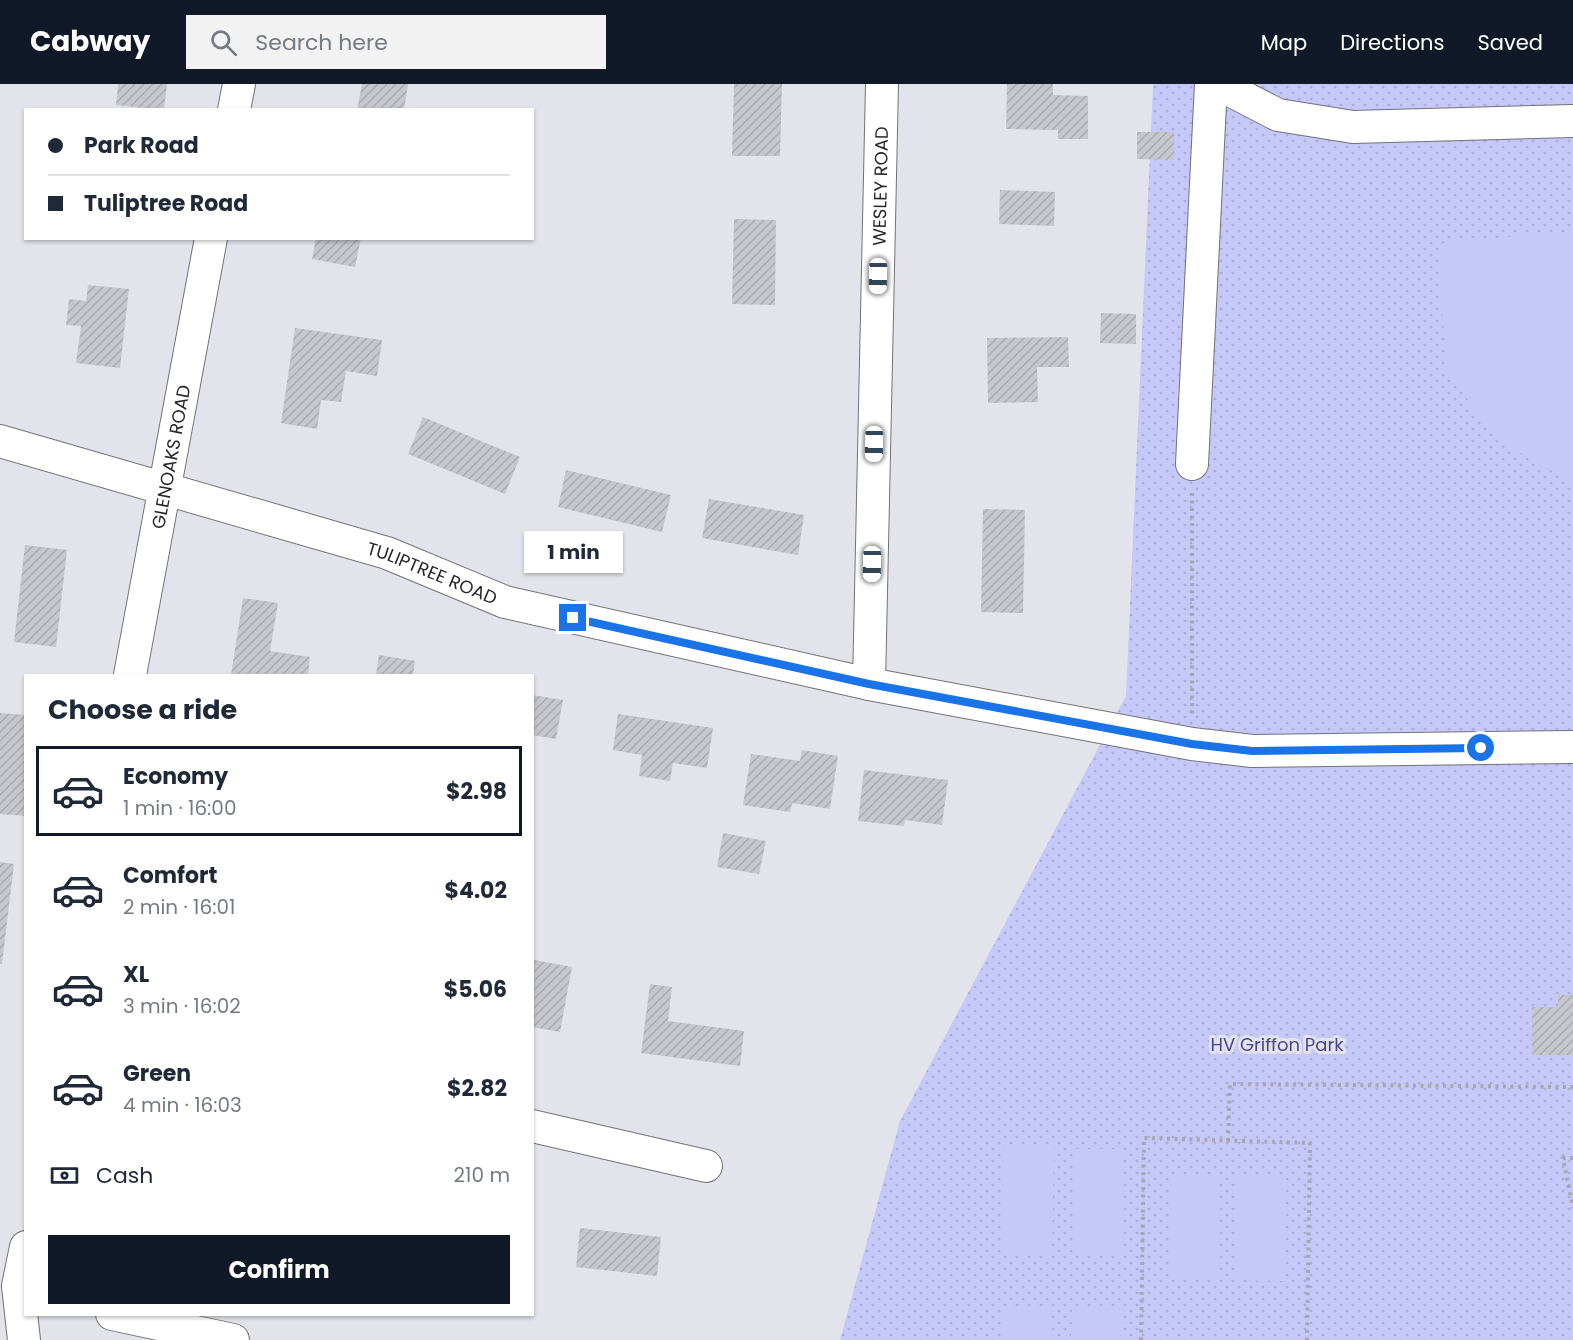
<!DOCTYPE html>
<html lang="en">
<head>
<meta charset="utf-8">
<style>
  body { margin:0; font-family:Poppins,sans-serif; background:#f2f2f3; color:#1f2937; height:100vh; display:flex; flex-direction:column; font-size:22px; white-space:nowrap }
  * { box-sizing:border-box; margin:0 }
  p { font-size:20px; color:#747a83 }
  .icon { flex:none; width:33px; height:33px; fill:none; stroke:currentColor; stroke-width:2; stroke-linecap:round; stroke-linejoin:round }
  .map { position:relative; flex:1; overflow:hidden }
  .details { position:absolute; left:24px; top:590px; width:510px; height:642px; display:flex; flex-direction:column; background:#fff; border-radius:0px; box-shadow:0 2px 4px #0004 }
  .details>* { flex:none }
  .hud { position:absolute; left:24px; top:24px; width:510px; height:132px; border-radius:0px; box-shadow:0 2px 4px #0004; display:grid; align-content:center; height:132px; padding:0 24px; background:#fff }
  .end { position:absolute; width:27px; height:27px; margin:-14px; border:8px solid #1a73e8; background:#fff; box-shadow:0 0 0 3px #fff }
  .from { border-radius:50% }
  .bubble { position:absolute; height:42px; border-radius:0px; background:#fff; box-shadow:0 2px 4px #0004; font-size:20px; font-weight:700; line-height:42px; text-align:center }
  .car { position:absolute; width:18px; height:36px; margin:-18px -9px; border-radius:8px; box-shadow:0 0 4px 2px #0007; background:linear-gradient(#fff 24%,#345 0 40%,#fff 0 76%,#345 0 86%,#fff 0) }
  .hud b { display:flex; align-items:center; gap:21px; height:57px; font-size:22px }
  .hud b+b { border-top:2px solid #e0e1e3 }
  .hud i { width:15px; height:15px; background:#1f2937 }
  ul { padding:0; list-style:none }
  li { display:flex; align-items:center; gap:18px; height:90px; margin:0 12px 9px; padding:0 12px; border:3px solid transparent; border-radius:0px }
  li div { flex:1 }
  li b { display:block; font-size:22px }
  li em { font-style:normal; font-weight:700 }
  li.current { border-color:#111827 }
  li>.icon { width:54px; height:54px; stroke-width:1.5 }
  h2 { padding:0 24px; font-size:27px; line-height:72px }
  .pay { display:flex; align-items:center; gap:15px; height:66px; padding:0 24px; font-size:22px }
  .pay p { margin-inline-start:auto }
  .button { display:flex; gap:12px; margin-top:auto; padding:12px 24px }
  .button a { flex:1; height:69px; border-radius:0px; background:#111827; color:#fff; font-size:24px; font-weight:700; line-height:69px; text-align:center }
  header { display:flex; align-items:center; gap:36px; box-sizing:border-box; height:84px; padding:0 30px; background:#111827; color:#fff }
  header strong { font-size:28px }
  nav { display:flex; gap:33px; margin-inline-start:auto; font-size:21px }
  .search { width:420px; height:54px; background:#f2f2f3; display:flex; align-items:center; gap:15px; box-sizing:border-box; padding:0 21px; border-radius:0px; color:#747a83; font-size:22px }
  .map>svg:first-child { display:block }
  .park { fill:url(#park-dots) }
  .pitch { fill:#c5c8f8 }
  .building { fill:url(#building-hatch) }
  .lines { fill:none; stroke-linecap:round; stroke-linejoin:round }
  .minor-casing { stroke:#727279; stroke-width:34 }
  .path { stroke:#a7a8ad; stroke-width:4; stroke-dasharray:3 4.5; stroke-linecap:butt }
  .minor { stroke:#fff; stroke-width:32 }
  .route { stroke:#1a73e8; stroke-width:8 }
  .labels { text-anchor:middle; dominant-baseline:central; stroke-width:6; stroke-linejoin:round; paint-order:stroke }
  .street-label { font-size:18px; fill:#27272a; stroke:#e3e4eb }
  .park-label { font-size:18px; fill:#494397; stroke:#e3e4eb }
</style>
</head>
<body>
<header>
<strong>Cabway</strong>
<div class="search"><svg class="icon" aria-label="search" viewBox="0 0 24 24"><circle cx="10" cy="10" r="6"/><path d="M15 15l6 6"/></svg>Search here</div>
<nav><a>Map</a><a>Directions</a><a>Saved</a></nav>
</header>
<div class="map">
<svg width="1573" height="1256" viewBox="0 0 1573 1256">
  <defs>
    <pattern id="park-dots" width="8" height="8" patternUnits="userSpaceOnUse" patternTransform="scale(1.5)"><rect width="8" height="8" fill="#c5c8f8"/><path d="M2 2h.1M6 6h.1" fill="none" stroke="#a9acd5" stroke-width="1.8" stroke-linecap="round"/></pattern>
    <pattern id="building-hatch" width="6" height="6" patternUnits="userSpaceOnUse" patternTransform="scale(1.5)"><rect width="6" height="6" fill="#c6c7ce"/><path d="M-1 1l2-2M0 6l6-6M5 7l2-2" fill="none" stroke="#aaabb1"/></pattern>
  </defs>
  <rect width="100%" height="100%" fill="#e3e4eb"/>
  <polygon class="park" points="1153,0 1573,0 1573,1256 840,1256 900,1037 1126,612"/>
  <g class="pitch">
    <polygon points="1573,147 1573,399 1497,356 1448,288 1440,206 1442,159"/>
    <polygon points="1004,1063 1054,1063 1052,1169 1003,1168"/>
    <polygon points="1075,1065 1124,1065 1122,1170 1074,1170"/>
    <polygon points="1172,1091 1220,1092 1219,1196 1170,1196"/>
    <polygon points="1237,1092 1286,1092 1285,1197 1236,1196"/>
    <polygon points="1002,1225 1050,1225 1050,1256 1001,1256"/>
    <polygon points="1072,1225 1121,1226 1120,1256 1071,1256"/>
  </g>
  <g class="building">
    <polygon points="118,0 167,0 164,26 116,21"/>
    <polygon points="362,0 408,0 404,26 357,26"/>
    <polygon points="734,0 782,0 780,72 732,72"/>
    <polygon points="1007,0 1053,0 1053,11 1088,12 1088,55 1058,55 1058,46 1006,45"/>
    <polygon points="1137,48 1174,48 1174,76 1137,75"/>
    <polygon points="1000,106 1055,108 1054,142 999,140"/>
    <polygon points="734,135 776,136 775,221 732,220"/>
    <polygon points="316,154 361,154 355,183 312,175"/>
    <polygon points="88,201 129,205 120,284 76,279 81,242 66,241 69,215 86,217"/>
    <polygon points="1101,229 1136,230 1136,260 1100,259"/>
    <polygon points="295,244 382,256 377,292 346,287 341,318 321,316 317,345 281,339"/>
    <polygon points="1068,253 1069,283 1037,283 1038,318 988,319 987,254"/>
    <polygon points="423,333 520,373 505,410 408,370"/>
    <polygon points="566,386 671,411 662,448 558,423"/>
    <polygon points="709,415 804,431 798,471 702,454"/>
    <polygon points="983,425 1025,426 1023,529 981,528"/>
    <polygon points="25,461 67,466 56,563 14,558"/>
    <polygon points="243,514 278,519 270,567 310,573 308,591 231,591"/>
    <polygon points="379,571 415,577 413,591 376,591"/>
    <polygon points="532,611 563,616 556,655 532,651"/>
    <polygon points="0,629 26,631 26,732 0,730"/>
    <polygon points="618,630 713,644 707,684 673,679 670,697 639,692 642,671 613,666"/>
    <polygon points="802,666 838,672 830,725 792,719 790,728 743,721 751,670 800,677"/>
    <polygon points="864,686 948,696 942,741 905,736 904,742 858,737"/>
    <polygon points="723,749 766,757 759,790 717,783"/>
    <polygon points="0,778 14,780 2,880 0,880"/>
    <polygon points="534,876 572,883 560,948 532,943"/>
    <polygon points="650,900 672,903 668,937 744,947 740,982 641,969"/>
    <polygon points="1558,911 1573,911 1573,971 1532,971 1532,923 1558,923"/>
    <polygon points="580,1144 661,1153 657,1192 576,1183"/>
  </g>
  <g class="lines">
    <g class="minor-casing">
      <g id="minor">
        <polyline points="1218,0 1278,31 1353,43 1573,37"/>
        <polyline points="234,26 239,0"/>
        <path id="s1" d="M 0,357 L 387,469 L 505,518 L 869,600 L 1192,660 L 1252,667 L 1573,663"/>
        <polyline points="1192,380 1211,0"/>
        <path id="s2" d="M 130,591 L 211,154"/>
        <path id="s3" d="M 869,600 L 882,0"/>
        <polyline points="532,1042 706,1082"/>
        <polyline points="112,1230 233,1256"/>
        <polyline points="24,1256 18,1202 26,1163"/>
      </g>
    </g>
    <g class="path">
      <polyline points="1192,409 1192,630"/>
      <polyline points="1228,1057 1230,1000 1573,1003"/>
      <polyline points="1573,1074 1563,1074 1573,1124"/>
      <polyline points="1141,1256 1144,1054 1310,1059 1307,1256"/>
    </g>
    <use href="#minor" class="minor"/>
  </g>
  <g class="lines">
    <polyline class="route" points="573,534 869,600 1192,660 1252,667 1481,664"/>
  </g>
  <g class="labels">
    <g class="street-label">
      <text stroke="none"><textPath href="#s3" startOffset="498">WESLEY ROAD</textPath></text>
      <text stroke="none"><textPath href="#s2" startOffset="222">GLENOAKS ROAD</textPath></text>
      <text stroke="none"><textPath href="#s1" startOffset="452">TULIPTREE ROAD</textPath></text>
    </g>
    <g class="park-label">
      <text x="1277" y="960">HV Griffon Park</text>
    </g>
  </g>
</svg>
<i class="end from" style="left:1481px;top:664px"></i>
<i class="end" style="left:573px;top:534px"></i>
<div class="bubble" style="left:524px;top:447px;width:99px">1 min</div>
<i class="car" style="left:878px;top:192px;rotate:181deg"></i>
<i class="car" style="left:874px;top:360px;rotate:181deg"></i>
<i class="car" style="left:872px;top:480px;rotate:181deg"></i>
<div class="hud">
<b><i class="from"></i>Park Road</b>
<b><i></i>Tuliptree Road</b>
</div>
<section class="details">
<h2>Choose a ride</h2>
<ul>
<li class="current"><svg class="icon" aria-label="car" viewBox="0 0 24 24"><path d="M5 17H2v-5l4-1 3-4h7l3 4 3 1v5h-3M9 17h6M6 11h13"/><circle cx="7" cy="17" r="2"/><circle cx="17" cy="17" r="2"/></svg><div><b>Economy</b><p>1 min · 16:00</p></div><em>$2.98</em></li>
<li><svg class="icon" aria-label="car" viewBox="0 0 24 24"><path d="M5 17H2v-5l4-1 3-4h7l3 4 3 1v5h-3M9 17h6M6 11h13"/><circle cx="7" cy="17" r="2"/><circle cx="17" cy="17" r="2"/></svg><div><b>Comfort</b><p>2 min · 16:01</p></div><em>$4.02</em></li>
<li><svg class="icon" aria-label="car" viewBox="0 0 24 24"><path d="M5 17H2v-5l4-1 3-4h7l3 4 3 1v5h-3M9 17h6M6 11h13"/><circle cx="7" cy="17" r="2"/><circle cx="17" cy="17" r="2"/></svg><div><b>XL</b><p>3 min · 16:02</p></div><em>$5.06</em></li>
<li><svg class="icon" aria-label="car" viewBox="0 0 24 24"><path d="M5 17H2v-5l4-1 3-4h7l3 4 3 1v5h-3M9 17h6M6 11h13"/><circle cx="7" cy="17" r="2"/><circle cx="17" cy="17" r="2"/></svg><div><b>Green</b><p>4 min · 16:03</p></div><em>$2.82</em></li>
</ul>
<div class="pay"><svg class="icon" aria-label="cash" viewBox="0 0 24 24"><path d="M3 7h18v10H3z"/><circle cx="12" cy="12" r="2"/></svg>Cash<p>210 m</p></div>
<div class="button"><a>Confirm</a></div>
</section>
</div>
</body>
</html>
